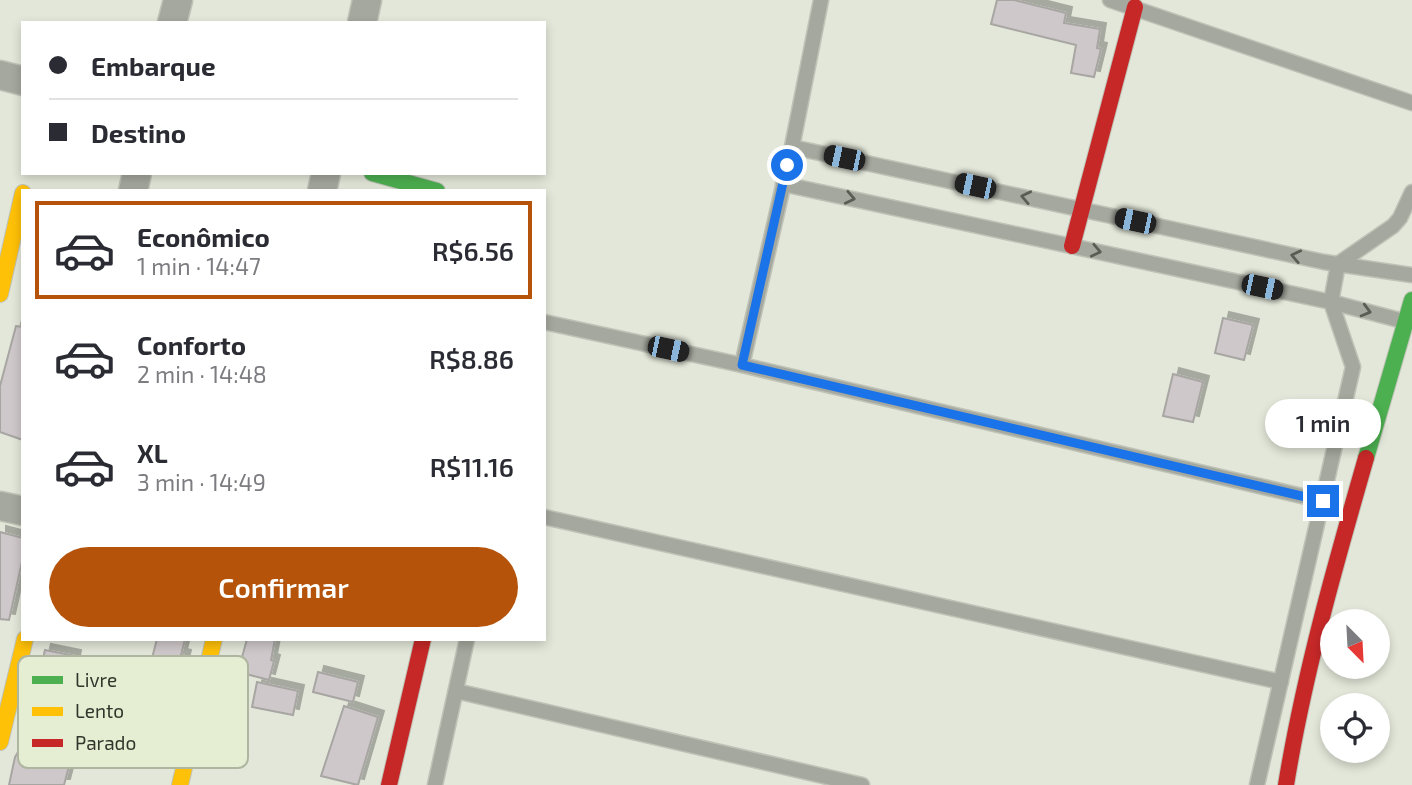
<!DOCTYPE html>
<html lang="pt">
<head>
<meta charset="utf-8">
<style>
  body { margin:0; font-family:"Exo 2",sans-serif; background:#f7f7f7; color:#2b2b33; height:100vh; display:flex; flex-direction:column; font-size:26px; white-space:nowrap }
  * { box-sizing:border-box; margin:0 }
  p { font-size:23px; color:#7c7c81 }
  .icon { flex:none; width:38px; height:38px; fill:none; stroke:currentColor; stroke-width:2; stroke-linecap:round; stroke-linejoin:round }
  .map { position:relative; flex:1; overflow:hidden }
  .side { position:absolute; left:21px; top:189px; width:525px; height:452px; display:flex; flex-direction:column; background:#fff; border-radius:0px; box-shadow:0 4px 10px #0003 }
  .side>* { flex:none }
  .guide { position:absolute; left:21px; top:21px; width:525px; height:154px; border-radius:0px; box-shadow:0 4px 10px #0003; display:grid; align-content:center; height:154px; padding:0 28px; background:#fff }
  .needle { width:46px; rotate:156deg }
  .controls { position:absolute; left:1320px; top:609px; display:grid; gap:14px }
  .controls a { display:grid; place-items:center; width:70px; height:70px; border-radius:50%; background:#fff; box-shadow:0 4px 10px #0003; font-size:35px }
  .end { position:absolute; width:32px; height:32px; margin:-16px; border:9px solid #1a73e8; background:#fff; box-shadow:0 0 0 4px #fff }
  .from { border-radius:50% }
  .bubble { position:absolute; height:49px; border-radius:24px; background:#fff; box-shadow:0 4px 10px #0003; font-size:23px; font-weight:600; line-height:49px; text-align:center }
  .car { position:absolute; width:21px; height:42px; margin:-21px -10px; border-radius:9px; box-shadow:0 0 5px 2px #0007; background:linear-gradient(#222 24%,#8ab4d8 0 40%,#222 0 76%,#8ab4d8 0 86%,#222 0) }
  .guide b { display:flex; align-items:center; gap:24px; height:66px; font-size:26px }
  .guide b+b { border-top:2px solid #e1e1e2 }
  .guide i { width:18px; height:18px; background:#2b2b33 }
  ul { padding:12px 0 0; list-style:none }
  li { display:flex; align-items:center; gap:21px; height:98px; margin:0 14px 10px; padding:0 14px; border:4px solid transparent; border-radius:0px }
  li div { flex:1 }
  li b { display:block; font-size:26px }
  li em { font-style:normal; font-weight:600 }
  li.active { border-color:#b45309 }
  li>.icon { width:63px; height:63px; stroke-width:1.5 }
  .primary-button { display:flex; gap:14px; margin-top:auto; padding:14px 28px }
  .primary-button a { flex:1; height:80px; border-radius:42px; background:#b45309; color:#fff; font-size:28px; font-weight:600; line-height:80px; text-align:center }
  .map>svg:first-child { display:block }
  .building { fill:#cfc8ca; stroke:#a8a6a3; stroke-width:2; filter:url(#shadow) }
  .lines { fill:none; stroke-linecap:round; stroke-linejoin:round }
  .lane-casing { stroke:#bfc3b7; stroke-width:17 }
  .street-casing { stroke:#bfc3b7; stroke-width:31 }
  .fast-casing { stroke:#bfc3b7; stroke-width:18 }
  .slow-casing { stroke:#bfc3b7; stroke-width:18 }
  .jam-casing { stroke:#bfc3b7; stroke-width:18 }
  .lane { stroke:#a5a89e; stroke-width:14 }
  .street { stroke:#a5a89e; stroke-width:28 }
  .fast { stroke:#4caf50; stroke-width:16 }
  .slow { stroke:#ffc107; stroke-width:16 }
  .jam { stroke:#c62828; stroke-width:16 }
  .oneway { stroke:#5a5d53 }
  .route { stroke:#1a73e8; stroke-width:9 }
  .key { fill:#e5edd3; stroke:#afb6a0; stroke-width:2 }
  .key-label { font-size:19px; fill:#32352a }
</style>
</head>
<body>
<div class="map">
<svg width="1412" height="785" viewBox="0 0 1412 785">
  <defs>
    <filter id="shadow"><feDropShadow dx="6" dy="-6" stdDeviation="0" flood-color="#0004"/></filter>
  </defs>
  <rect width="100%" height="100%" fill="#e3e7d9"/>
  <g class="building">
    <polygon points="997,0 1014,0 1066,13 1064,23 1100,29 1097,48 1101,49 1094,77 1071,73 1076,45 991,24"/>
    <polygon points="1223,318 1253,325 1244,360 1215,353"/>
    <polygon points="16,326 23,327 23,440 0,432 0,386"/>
    <polygon points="1173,374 1203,382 1193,422 1163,416"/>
    <polygon points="0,532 23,538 23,557 9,620 0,619"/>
    <polygon points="157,639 185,639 181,655 185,656 178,683 181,683 164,759 137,752 149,702 141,700"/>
    <polygon points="247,639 275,639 271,660 274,661 269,680 238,672"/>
    <polygon points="45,650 75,656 71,678 63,676 51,733 76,740 69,766 64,785 9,785 15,757 21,747"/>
    <polygon points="318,672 358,682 353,702 313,692"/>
    <polygon points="257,682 298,691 293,715 252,707"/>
    <polygon points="344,706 378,717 358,785 321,776"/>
  </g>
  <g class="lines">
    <g class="lane-casing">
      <g id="lane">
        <polyline points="1110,0 1412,103"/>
        <polyline points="792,147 1324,262 1412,275"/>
        <polyline points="783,184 1331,302 1403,321"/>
        <polyline points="544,322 742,365 1323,501"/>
        <polyline points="742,365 792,147 821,0"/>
        <polyline points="544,517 1281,682"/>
        <polyline points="456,691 862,785"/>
        <polyline points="435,785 467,639"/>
        <polyline points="1257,785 1353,367 1331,302 1338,264 1393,226 1400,218 1412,192"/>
      </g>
    </g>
    <g class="street-casing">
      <g id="street">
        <polyline points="172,23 178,0"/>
        <polyline points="362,23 367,0"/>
        <polyline points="0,75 23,81"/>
        <polyline points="133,191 137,173"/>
        <polyline points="322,191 326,173"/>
        <polyline points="0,506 23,511"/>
      </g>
    </g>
    <g class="fast-casing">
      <g id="fast">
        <polyline points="372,173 437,191"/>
        <polyline points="1366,458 1412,300"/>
      </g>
    </g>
    <g class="slow-casing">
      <g id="slow">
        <polyline points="0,294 23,193"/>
        <polyline points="0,742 25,639"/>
        <polyline points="180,785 214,639"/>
      </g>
    </g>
    <g class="jam-casing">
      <g id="jam">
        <polyline points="1072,246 1135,7"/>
        <polyline points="389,785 423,639"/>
        <path d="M 1286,785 C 1304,674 1335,566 1366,458"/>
      </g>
    </g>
    <use href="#lane" class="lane"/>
    <use href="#street" class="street"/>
    <use href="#fast" class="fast"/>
    <use href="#slow" class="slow"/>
    <use href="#jam" class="jam"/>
  </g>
  <defs><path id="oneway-chevron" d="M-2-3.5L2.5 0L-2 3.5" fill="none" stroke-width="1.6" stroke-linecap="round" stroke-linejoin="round" transform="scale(1.75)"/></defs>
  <g class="oneway">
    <use href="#oneway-chevron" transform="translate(1026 197) rotate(-168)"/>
    <use href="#oneway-chevron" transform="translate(850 198) rotate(12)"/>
    <use href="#oneway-chevron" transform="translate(1096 251) rotate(12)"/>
    <use href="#oneway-chevron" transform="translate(1296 256) rotate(-168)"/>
    <use href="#oneway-chevron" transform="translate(1366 311) rotate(15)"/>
  </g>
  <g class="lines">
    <polyline class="route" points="787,165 742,365 1323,501"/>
  </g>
  <rect x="18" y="656" width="230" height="112" rx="10" class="key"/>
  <rect x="32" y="676" width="31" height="8" fill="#4caf50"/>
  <rect x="32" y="707" width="31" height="9" fill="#ffc107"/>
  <rect x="32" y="739" width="31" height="8" fill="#c62828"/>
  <g class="key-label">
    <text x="75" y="687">Livre</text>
    <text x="75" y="718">Lento</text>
    <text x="75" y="750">Parado</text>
  </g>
</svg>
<div class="controls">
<a><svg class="needle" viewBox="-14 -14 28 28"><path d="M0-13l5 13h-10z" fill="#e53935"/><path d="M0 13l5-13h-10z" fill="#7c7c81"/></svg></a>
<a><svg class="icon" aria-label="locate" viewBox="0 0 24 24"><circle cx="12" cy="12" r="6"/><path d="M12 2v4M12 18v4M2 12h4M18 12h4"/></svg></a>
</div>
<i class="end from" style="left:787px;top:165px"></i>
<i class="end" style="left:1323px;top:501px"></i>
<div class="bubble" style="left:1265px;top:399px;width:116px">1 min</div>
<i class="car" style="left:844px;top:158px;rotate:282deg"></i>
<i class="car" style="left:975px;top:186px;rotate:282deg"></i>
<i class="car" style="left:1135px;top:221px;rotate:282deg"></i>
<i class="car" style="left:1262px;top:287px;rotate:102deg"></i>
<i class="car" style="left:668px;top:349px;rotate:102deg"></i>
<div class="guide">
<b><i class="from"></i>Embarque</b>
<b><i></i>Destino</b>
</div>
<section class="side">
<ul>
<li class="active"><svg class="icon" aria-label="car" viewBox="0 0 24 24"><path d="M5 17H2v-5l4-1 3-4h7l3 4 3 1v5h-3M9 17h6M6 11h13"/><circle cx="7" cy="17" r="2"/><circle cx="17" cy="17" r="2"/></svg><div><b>Econômico</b><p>1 min · 14:47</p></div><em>R$6.56</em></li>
<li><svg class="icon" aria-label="car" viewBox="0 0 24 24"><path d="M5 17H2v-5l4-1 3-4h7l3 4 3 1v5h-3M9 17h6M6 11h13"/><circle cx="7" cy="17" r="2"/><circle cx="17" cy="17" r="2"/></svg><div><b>Conforto</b><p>2 min · 14:48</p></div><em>R$8.86</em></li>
<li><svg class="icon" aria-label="car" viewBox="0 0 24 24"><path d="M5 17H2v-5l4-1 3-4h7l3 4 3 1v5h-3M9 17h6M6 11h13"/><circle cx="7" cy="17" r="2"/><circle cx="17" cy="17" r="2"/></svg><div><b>XL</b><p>3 min · 14:49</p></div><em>R$11.16</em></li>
</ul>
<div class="primary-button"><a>Confirmar</a></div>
</section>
</div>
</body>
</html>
